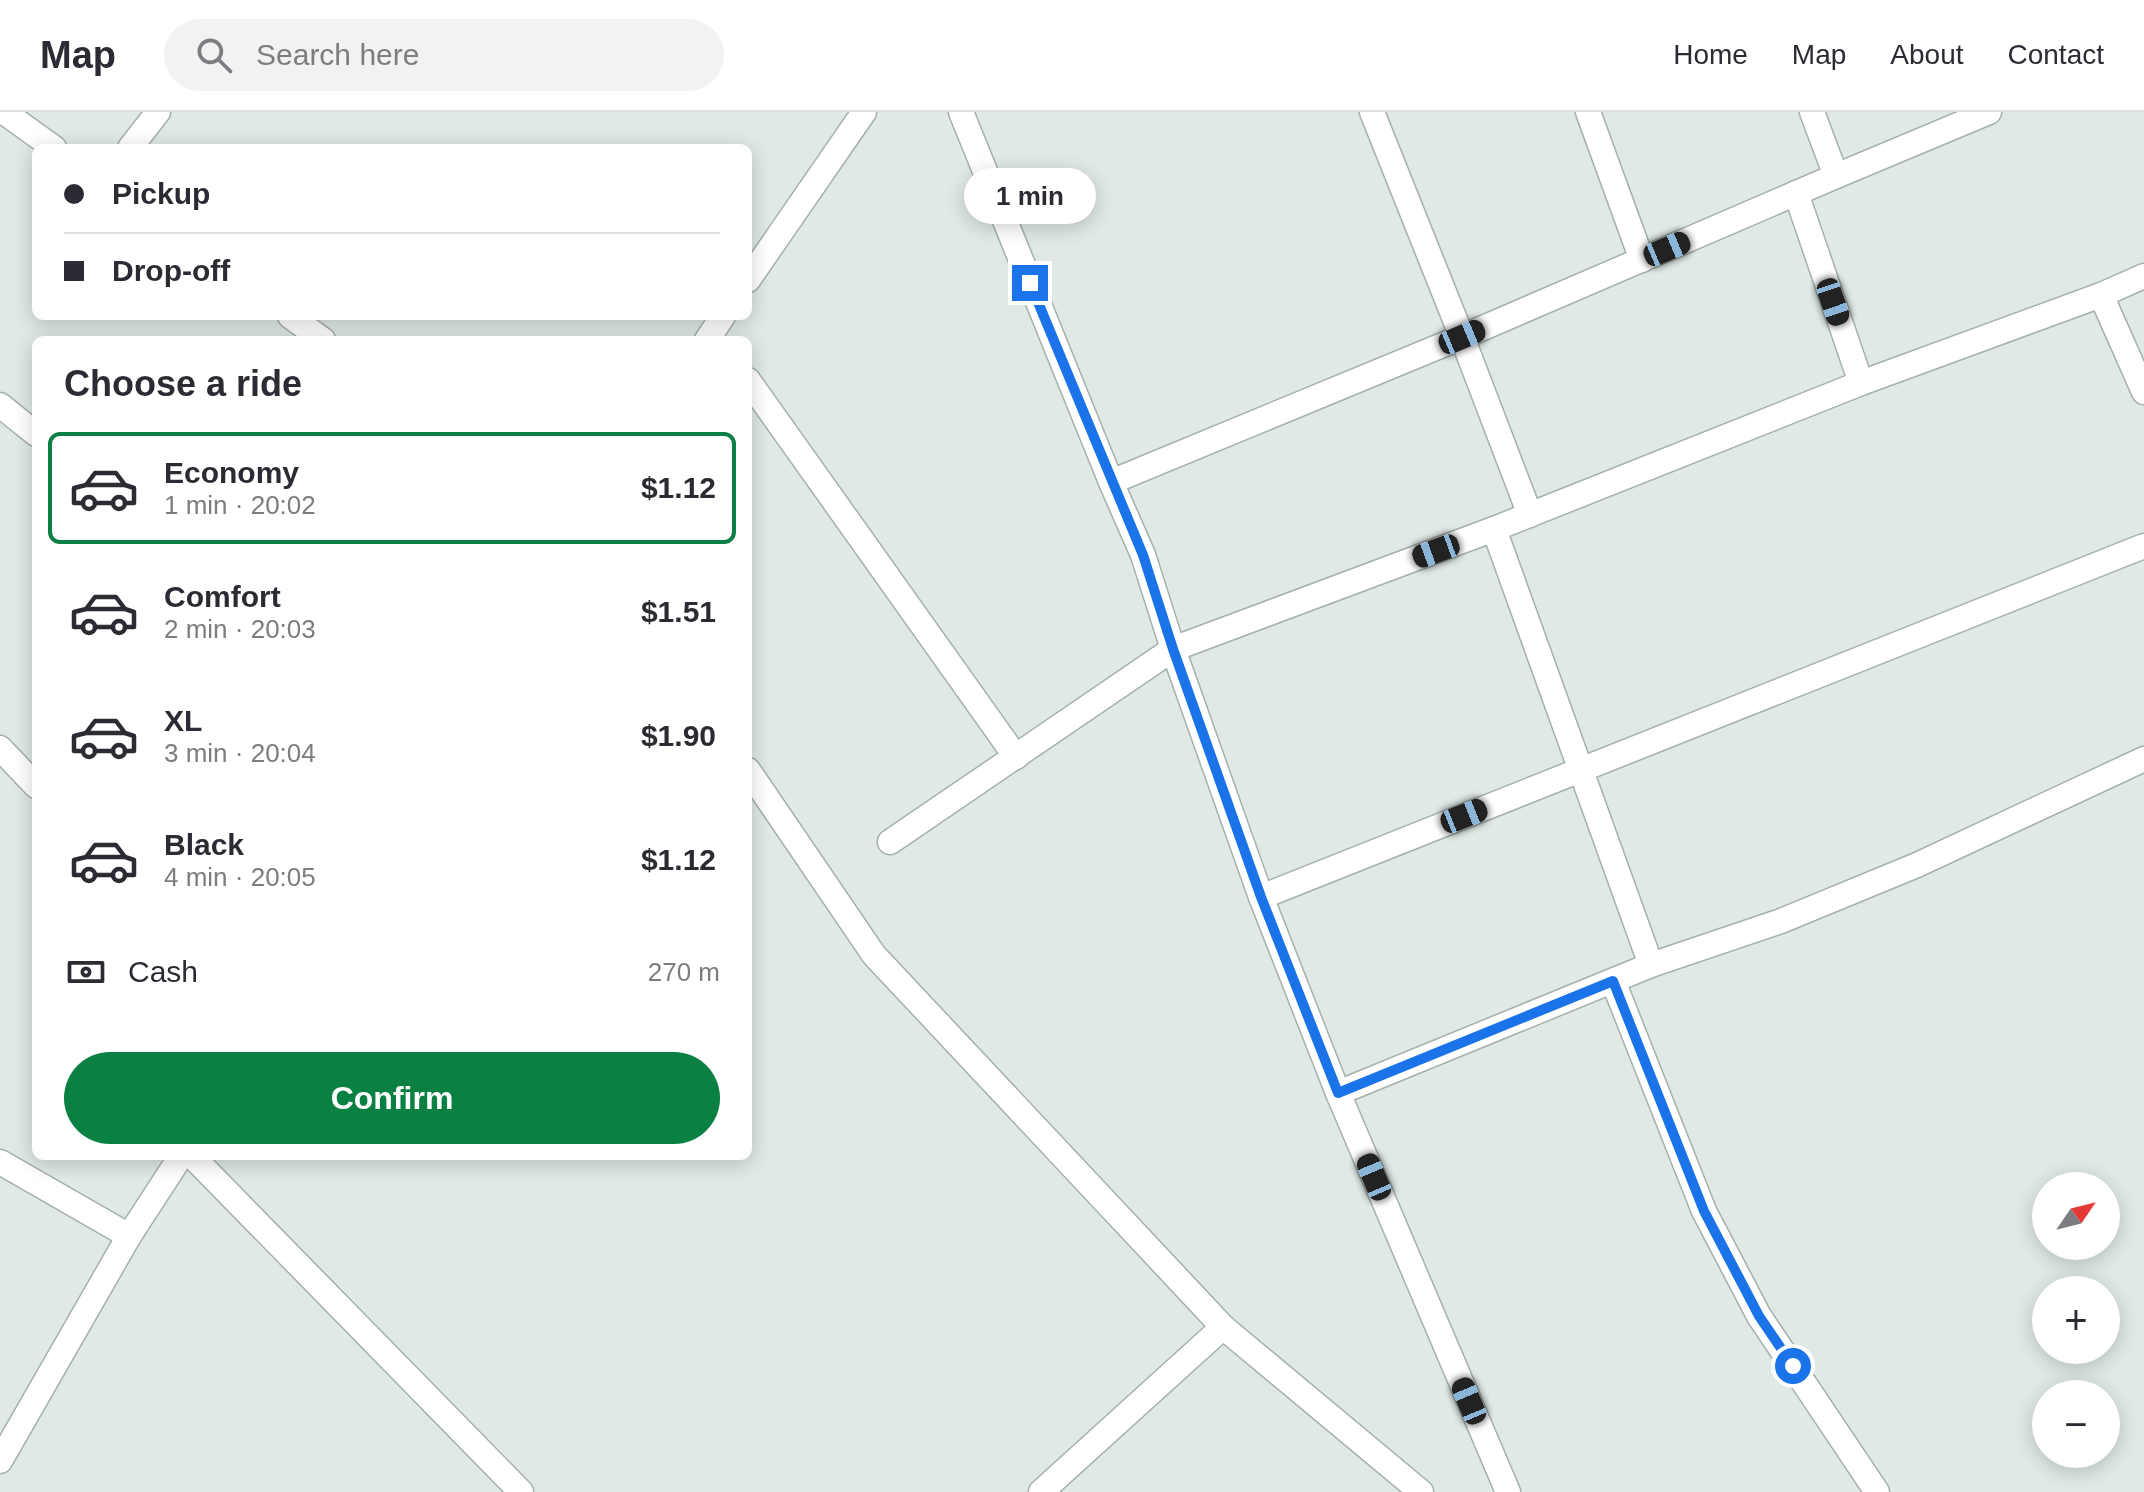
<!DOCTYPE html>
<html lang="en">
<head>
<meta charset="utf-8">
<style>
  body { margin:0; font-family:Arial,sans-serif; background:#f2f2f3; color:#2b2b33; height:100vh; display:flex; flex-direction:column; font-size:30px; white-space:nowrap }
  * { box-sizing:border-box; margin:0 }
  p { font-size:26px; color:#7c7c81 }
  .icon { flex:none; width:44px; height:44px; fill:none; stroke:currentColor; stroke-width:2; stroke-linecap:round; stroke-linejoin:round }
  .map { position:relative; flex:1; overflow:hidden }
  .sheet { position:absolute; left:32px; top:224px; width:720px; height:824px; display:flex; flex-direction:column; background:#fff; border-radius:12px; box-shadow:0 4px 20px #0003 }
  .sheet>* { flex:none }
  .banner { position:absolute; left:32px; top:32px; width:720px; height:176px; border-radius:12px; box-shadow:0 4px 20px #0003; display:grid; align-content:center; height:176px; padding:0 32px; background:#fff }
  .needle { width:52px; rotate:55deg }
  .fabs { position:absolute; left:2032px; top:1060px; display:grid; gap:16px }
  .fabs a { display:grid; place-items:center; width:88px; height:88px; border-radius:50%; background:#fff; box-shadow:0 4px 20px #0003; font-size:40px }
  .end { position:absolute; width:36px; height:36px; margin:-18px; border:10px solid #1a73e8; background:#fff; box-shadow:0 0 0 4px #fff }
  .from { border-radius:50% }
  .bubble { position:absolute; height:56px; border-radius:28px; background:#fff; box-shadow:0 4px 20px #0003; font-size:26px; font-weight:800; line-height:56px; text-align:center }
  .car { position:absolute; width:24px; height:48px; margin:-24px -12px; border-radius:10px; box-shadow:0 0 6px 2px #0007; background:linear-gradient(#222 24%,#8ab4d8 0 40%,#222 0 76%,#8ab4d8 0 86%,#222 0) }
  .banner b { display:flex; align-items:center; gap:28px; height:76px; font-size:30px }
  .banner b+b { border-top:2px solid #e1e1e2 }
  .banner i { width:20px; height:20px; background:#2b2b33 }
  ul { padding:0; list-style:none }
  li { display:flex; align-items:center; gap:24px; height:112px; margin:0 16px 12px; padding:0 16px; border:4px solid transparent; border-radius:12px }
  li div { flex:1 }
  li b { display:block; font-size:30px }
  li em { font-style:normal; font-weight:800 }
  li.selected { border-color:#0b8043 }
  li>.icon { width:72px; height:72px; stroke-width:1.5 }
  h2 { padding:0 32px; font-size:36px; line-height:96px }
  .pay { display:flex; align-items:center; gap:20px; height:88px; padding:0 32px; font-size:30px }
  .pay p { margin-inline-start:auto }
  .cta { display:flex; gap:16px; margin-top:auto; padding:16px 32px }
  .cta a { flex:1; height:92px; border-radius:48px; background:#0b8043; color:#fff; font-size:32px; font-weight:800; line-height:92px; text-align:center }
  header { display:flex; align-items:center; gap:48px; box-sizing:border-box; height:112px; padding:0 40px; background:#fff; border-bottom:2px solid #e1e1e2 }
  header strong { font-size:38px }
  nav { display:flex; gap:44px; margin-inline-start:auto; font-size:28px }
  .search { width:560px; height:72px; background:#f2f2f3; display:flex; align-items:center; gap:20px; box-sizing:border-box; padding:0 28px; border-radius:44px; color:#7c7c81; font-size:30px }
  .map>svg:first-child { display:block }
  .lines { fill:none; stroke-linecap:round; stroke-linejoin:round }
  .street-casing { stroke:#a4b0ad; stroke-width:27 }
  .street { stroke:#fff; stroke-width:24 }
  .route { stroke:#1a73e8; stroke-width:10 }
</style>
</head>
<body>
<header>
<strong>Map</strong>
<div class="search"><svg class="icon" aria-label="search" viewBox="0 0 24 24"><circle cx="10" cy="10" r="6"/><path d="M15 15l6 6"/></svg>Search here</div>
<nav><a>Home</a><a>Map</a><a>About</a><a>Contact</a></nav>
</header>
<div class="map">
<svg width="2144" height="1380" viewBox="0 0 2144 1380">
  <rect width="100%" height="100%" fill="#e0e9e6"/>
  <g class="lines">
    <g class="street-casing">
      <g id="street">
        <polyline points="4,0 54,36"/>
        <polyline points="961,0 1111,370 1143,443 1173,537 1261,785 1338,981 1508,1380"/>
        <polyline points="1372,0 1462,225 1530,403"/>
        <polyline points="1588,0 1642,148"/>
        <polyline points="1812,0 1836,64"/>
        <polyline points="130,36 158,0"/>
        <polyline points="1796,81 1861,271"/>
        <polyline points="748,168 864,0"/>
        <polyline points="2101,183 2144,280"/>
        <polyline points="290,204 323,228"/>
        <polyline points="707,228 723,204"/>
        <polyline points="748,268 1016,645"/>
        <polyline points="0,293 36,322"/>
        <polyline points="1111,370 1462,225 1836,64 1989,0"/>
        <polyline points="1494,417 1651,853"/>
        <polyline points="0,636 36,674"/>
        <polyline points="748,658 874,843 1223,1215 1421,1380"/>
        <polyline points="890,730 1173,537 1494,417 1861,271 2101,183 2144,164"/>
        <polyline points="1261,785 2144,434"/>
        <polyline points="1613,869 1704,1099 1759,1204 1877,1380"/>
        <polyline points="1338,981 1651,853 1781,809 1917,753 2144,647"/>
        <polyline points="192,1044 521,1380"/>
        <polyline points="0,1050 129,1124 0,1349"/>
        <polyline points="129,1124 181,1044"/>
        <polyline points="1041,1380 1223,1215"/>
      </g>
    </g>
    <use href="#street" class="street"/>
  </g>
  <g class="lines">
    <polyline class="route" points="1030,171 1143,443 1173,537 1261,785 1338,981 1613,869 1704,1099 1759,1204 1793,1254"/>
  </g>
</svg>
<div class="fabs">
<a><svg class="needle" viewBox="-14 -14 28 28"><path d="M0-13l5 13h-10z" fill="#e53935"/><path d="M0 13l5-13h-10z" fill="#7c7c81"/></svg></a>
<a>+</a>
<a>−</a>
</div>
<i class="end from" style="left:1793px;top:1254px"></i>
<i class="end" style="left:1030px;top:171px"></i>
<div class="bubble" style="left:964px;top:56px;width:132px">1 min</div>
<i class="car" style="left:1667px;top:137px;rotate:67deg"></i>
<i class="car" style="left:1833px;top:190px;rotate:161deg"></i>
<i class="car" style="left:1462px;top:225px;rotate:67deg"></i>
<i class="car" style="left:1436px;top:439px;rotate:250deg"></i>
<i class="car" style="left:1464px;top:704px;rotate:68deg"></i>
<i class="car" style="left:1374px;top:1065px;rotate:337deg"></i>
<i class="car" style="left:1469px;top:1289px;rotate:337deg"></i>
<div class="banner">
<b><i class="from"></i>Pickup</b>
<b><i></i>Drop-off</b>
</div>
<section class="sheet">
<h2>Choose a ride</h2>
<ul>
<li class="selected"><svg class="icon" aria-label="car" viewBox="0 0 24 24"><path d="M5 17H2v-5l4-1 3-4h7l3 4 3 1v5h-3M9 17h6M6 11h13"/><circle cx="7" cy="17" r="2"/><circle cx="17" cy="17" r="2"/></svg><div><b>Economy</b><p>1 min · 20:02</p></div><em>$1.12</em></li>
<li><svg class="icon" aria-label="car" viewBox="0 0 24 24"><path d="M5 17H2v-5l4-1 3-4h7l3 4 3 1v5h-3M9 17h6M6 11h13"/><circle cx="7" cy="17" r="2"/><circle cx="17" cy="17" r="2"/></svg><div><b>Comfort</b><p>2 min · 20:03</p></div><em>$1.51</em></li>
<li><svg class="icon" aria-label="car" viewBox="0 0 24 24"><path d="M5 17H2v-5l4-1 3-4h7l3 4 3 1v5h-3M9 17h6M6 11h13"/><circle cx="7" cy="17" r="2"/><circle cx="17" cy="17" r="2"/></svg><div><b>XL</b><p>3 min · 20:04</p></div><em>$1.90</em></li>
<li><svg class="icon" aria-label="car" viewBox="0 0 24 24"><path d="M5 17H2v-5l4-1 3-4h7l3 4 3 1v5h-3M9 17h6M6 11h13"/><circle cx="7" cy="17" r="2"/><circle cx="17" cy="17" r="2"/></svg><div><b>Black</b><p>4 min · 20:05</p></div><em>$1.12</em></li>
</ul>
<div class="pay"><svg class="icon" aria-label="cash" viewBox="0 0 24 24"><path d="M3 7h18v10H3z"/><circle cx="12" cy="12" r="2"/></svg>Cash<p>270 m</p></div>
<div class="cta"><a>Confirm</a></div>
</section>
</div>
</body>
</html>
